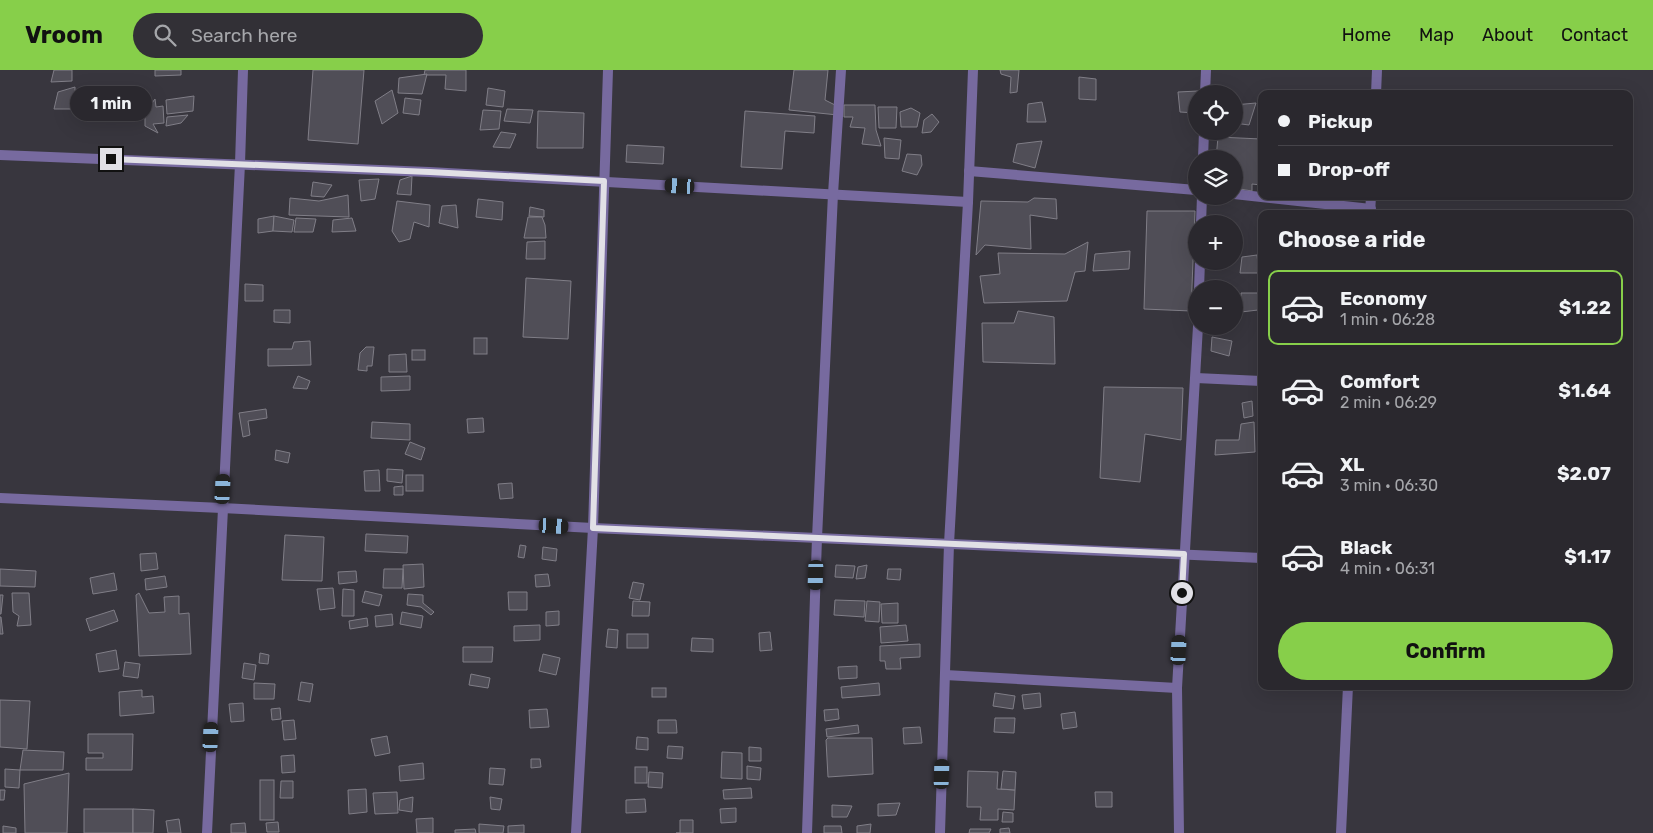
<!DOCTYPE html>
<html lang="en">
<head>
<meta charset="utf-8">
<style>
  body { margin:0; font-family:Rubik,sans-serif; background:#323036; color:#f1f3f6; height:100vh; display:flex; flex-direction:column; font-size:19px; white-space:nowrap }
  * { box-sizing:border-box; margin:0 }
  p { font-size:16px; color:#a5a6aa }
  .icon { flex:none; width:28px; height:28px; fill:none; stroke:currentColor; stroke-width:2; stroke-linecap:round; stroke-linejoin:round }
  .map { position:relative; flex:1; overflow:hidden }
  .panel { position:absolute; left:1258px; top:140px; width:375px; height:480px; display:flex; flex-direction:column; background:#2a282e; border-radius:10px; box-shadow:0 5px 20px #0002,0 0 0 1px #46444a }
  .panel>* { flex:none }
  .banner { position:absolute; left:1258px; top:20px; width:375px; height:110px; border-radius:10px; box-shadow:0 5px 20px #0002,0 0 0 1px #46444a; display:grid; align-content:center; height:110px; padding:0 20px; background:#2a282e }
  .fabs { position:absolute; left:1188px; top:15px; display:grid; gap:10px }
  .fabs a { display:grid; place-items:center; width:55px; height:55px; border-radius:50%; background:#2a282e; box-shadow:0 5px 20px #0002,0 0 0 1px #46444a; font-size:25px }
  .end { position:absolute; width:22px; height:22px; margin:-11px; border:6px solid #e1e0e6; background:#111; box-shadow:0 0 0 2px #111 }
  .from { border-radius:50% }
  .bubble { position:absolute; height:35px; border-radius:18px; background:#2a282e; box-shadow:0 5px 20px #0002,0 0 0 1px #46444a; font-size:16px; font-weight:700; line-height:35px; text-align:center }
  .car { position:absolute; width:15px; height:30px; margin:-15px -8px; border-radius:6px; box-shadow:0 0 4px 1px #0007; background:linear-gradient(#222 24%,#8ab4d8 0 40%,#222 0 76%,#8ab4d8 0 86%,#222 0) }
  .banner b { display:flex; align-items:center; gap:18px; height:48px; font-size:19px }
  .banner b+b { border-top:1px solid #46444a }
  .banner i { width:12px; height:12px; background:#f1f3f6 }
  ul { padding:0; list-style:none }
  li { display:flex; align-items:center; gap:15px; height:75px; margin:0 10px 8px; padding:0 10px; border:2px solid transparent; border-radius:10px }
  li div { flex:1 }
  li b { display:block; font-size:19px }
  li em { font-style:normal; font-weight:700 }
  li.active { border-color:#87cf4a }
  li>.icon { width:45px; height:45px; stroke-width:1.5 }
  h2 { padding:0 20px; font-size:22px; line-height:60px }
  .primary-button { display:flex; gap:10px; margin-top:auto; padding:10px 20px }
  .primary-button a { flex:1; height:58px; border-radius:30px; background:#87cf4a; color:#111; font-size:20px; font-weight:700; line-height:58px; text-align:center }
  header { display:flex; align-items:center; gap:30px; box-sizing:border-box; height:70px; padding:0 25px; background:#87cf4a; color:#111 }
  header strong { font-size:24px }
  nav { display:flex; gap:28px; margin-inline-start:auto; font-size:18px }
  .search { width:350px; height:45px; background:#323036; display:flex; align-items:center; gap:12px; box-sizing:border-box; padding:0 18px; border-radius:28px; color:#a5a6aa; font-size:19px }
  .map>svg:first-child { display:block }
  .building { fill:#504e57; stroke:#807e87 }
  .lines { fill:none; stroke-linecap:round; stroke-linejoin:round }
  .minor { stroke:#776a9f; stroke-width:10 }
  .tertiary { stroke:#776a9f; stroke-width:10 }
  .route { stroke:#e1e0e6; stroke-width:6 }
</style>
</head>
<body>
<header>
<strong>Vroom</strong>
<div class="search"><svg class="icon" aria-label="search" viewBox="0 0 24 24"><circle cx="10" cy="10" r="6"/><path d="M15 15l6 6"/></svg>Search here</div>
<nav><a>Home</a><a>Map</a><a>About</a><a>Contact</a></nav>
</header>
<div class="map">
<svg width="1653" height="763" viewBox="0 0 1653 763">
  <rect width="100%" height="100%" fill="#38363e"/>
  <g class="building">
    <polygon points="54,0 72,0 72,11 51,12"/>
    <polygon points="155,0 181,0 181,5 155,6"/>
    <polygon points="313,0 364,0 358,74 308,70"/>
    <polygon points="425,0 466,0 466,21 445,19 446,5 424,5"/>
    <polygon points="794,0 828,0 825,30 839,37 838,45 789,40"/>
    <polygon points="1000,0 1019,0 1017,22 1010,23 1011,7 1001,4"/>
    <polygon points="427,4 422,24 398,23 399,8"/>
    <polygon points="1079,7 1096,9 1096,30 1079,29"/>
    <polygon points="75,17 75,39 54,39 58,22"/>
    <polygon points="488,18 505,21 503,37 486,35"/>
    <polygon points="392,20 398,43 382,54 375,31"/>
    <polygon points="1198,21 1198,24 1196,24 1196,43 1180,42 1178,22"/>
    <polygon points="143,24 145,32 113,39 111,30"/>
    <polygon points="194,26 193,41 167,44 166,30"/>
    <polygon points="405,28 421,30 419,45 403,43"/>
    <polygon points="155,29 156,37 163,36 164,53 153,54 158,63 145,56 145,42"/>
    <polygon points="1042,32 1046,52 1027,52 1028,34"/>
    <polygon points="1256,33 1249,55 1234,53 1234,35"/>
    <polygon points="844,35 875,35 876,60 881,76 862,74 865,58 850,57 853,47 844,47"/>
    <polygon points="878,37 897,37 896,58 879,58"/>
    <polygon points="911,38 920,43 917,57 901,57 900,42"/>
    <polygon points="507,39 533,40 530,53 504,51"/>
    <polygon points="483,40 501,41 499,59 480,60"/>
    <polygon points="538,41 584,43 583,78 537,78"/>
    <polygon points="745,41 815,46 814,63 785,61 782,99 741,97"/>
    <polygon points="932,44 939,52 931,62 922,63 924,50"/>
    <polygon points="188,45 181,53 166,56 167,47"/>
    <polygon points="501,62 516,64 510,78 493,77"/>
    <polygon points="1218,67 1261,69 1261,115 1252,114 1252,121 1234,118 1234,89 1216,89"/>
    <polygon points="884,68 901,70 899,89 885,88"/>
    <polygon points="1042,71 1035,98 1013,92 1017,74"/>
    <polygon points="627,75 664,77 663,94 626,92"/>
    <polygon points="907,84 921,85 922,95 917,105 902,101"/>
    <polygon points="412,106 411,125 397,124 400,110"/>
    <polygon points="379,109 375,129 361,131 359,110"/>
    <polygon points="313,112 332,115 324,127 311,126"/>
    <polygon points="348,125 349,147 289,145 290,128 319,131"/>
    <polygon points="1034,128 1056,129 1057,149 1030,145 1031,179 985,175 976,185 981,131 1028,132"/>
    <polygon points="478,129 503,132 502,150 476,147"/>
    <polygon points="397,131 430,135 429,157 414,152 410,169 399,172 392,161"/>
    <polygon points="456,135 458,158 439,153 442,136"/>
    <polygon points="530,137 544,140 544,147 529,146"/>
    <polygon points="1147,141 1195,141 1191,241 1144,239"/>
    <polygon points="274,146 273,161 258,163 258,149"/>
    <polygon points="274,146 294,150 292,162 273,161"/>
    <polygon points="528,147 542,147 545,155 546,168 524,168"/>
    <polygon points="296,148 316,149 313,162 294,162"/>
    <polygon points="352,148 356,161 332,162 333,150"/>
    <polygon points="1234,168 1237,169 1234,184"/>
    <polygon points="545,171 545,189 526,189 527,172"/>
    <polygon points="1088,172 1085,201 1075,202 1067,231 984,233 980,206 1000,204 998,183 1065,184"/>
    <polygon points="1130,181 1129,199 1093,201 1095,184"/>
    <polygon points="1257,185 1259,203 1240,203 1242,187"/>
    <polygon points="526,208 571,211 568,269 523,267"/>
    <polygon points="245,214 263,215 263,231 245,231"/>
    <polygon points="1241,223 1261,223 1261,268 1258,240 1241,242"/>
    <polygon points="274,240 290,240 290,253 274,252"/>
    <polygon points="1018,241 1054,247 1055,294 983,292 982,253 1014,253"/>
    <polygon points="1212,267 1232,271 1229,286 1211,281"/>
    <rect x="474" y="268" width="13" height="16"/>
    <polygon points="310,271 311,295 268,296 268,279 292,279 294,272"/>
    <polygon points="366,277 374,277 372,296 367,296 367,301 358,300 360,283"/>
    <rect x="412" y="280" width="13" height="10"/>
    <polygon points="406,284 407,302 389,302 389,285"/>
    <polygon points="298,306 310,311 307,319 293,318"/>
    <polygon points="410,306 410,320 381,321 381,307"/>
    <polygon points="1104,317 1183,318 1181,370 1145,364 1140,412 1100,408"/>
    <polygon points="1252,331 1253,346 1244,348 1242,333"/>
    <polygon points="266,339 267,348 248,351 250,365 243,367 239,343"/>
    <polygon points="1258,345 1261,345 1261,367 1259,367"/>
    <polygon points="483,348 484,362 468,363 467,349"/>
    <polygon points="372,352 410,354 410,370 371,368"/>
    <polygon points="1254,352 1255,382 1215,385 1216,370 1239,370 1241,354"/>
    <polygon points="410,372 425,378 421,390 405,384"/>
    <polygon points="276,380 290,383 288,393 275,390"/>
    <polygon points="387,399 403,400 402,413 387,411"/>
    <polygon points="379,400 380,421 365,421 364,401"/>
    <rect x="406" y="405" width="17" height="16"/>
    <polygon points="512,413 513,428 500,429 498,414"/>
    <polygon points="403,416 403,425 394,425 394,417"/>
    <polygon points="366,464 408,466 407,483 365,481"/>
    <polygon points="285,465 324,467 322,511 282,510"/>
    <polygon points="520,475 526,476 524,488 518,487"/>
    <polygon points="543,477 557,479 556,491 542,489"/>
    <polygon points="156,483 158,499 141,501 140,484"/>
    <polygon points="423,494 424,517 404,519 403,495"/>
    <polygon points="836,495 855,496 853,508 835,507"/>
    <polygon points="867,495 865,508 856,509 858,497"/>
    <polygon points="0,499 36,501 35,517 0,516"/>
    <polygon points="384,499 403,499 402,518 383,518"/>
    <polygon points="888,499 901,499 900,510 887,509"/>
    <polygon points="356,501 357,512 339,514 338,502"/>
    <polygon points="114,503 117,520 93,524 90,508"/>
    <polygon points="548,504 550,516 536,517 535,505"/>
    <polygon points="165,506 167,517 146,520 145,509"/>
    <polygon points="633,512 644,514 640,530 629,528"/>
    <polygon points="333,518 335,538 320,540 317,519"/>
    <polygon points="343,519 354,520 354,546 342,546"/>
    <polygon points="365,521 382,525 379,536 362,532"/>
    <polygon points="508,522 527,522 527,540 509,540"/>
    <polygon points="12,523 29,523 31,555 17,556 19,546 13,542"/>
    <polygon points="139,523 149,543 165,542 164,527 179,526 179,544 189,543 191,584 139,586 136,525"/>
    <polygon points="408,524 423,525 423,533 434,542 431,545 421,537 407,535"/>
    <polygon points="0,525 3,525 1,544 0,544"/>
    <polygon points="835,530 865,531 864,547 834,545"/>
    <polygon points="633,531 650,532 649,546 632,546"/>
    <polygon points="867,531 880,532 879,552 865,551"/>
    <polygon points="898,533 898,553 882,553 881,534"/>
    <polygon points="114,540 118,551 90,561 86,549"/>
    <polygon points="559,541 559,555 546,556 546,542"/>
    <polygon points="402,542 423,546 421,558 400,554"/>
    <polygon points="392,544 393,555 376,557 375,546"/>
    <polygon points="0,547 1,547 3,564 0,564"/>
    <polygon points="367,548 368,556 350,559 349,551"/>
    <polygon points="540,555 540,570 514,571 514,556"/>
    <polygon points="906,555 908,571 881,573 880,557"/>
    <polygon points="608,559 618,560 617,578 606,577"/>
    <polygon points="770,562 772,580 760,581 759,563"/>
    <rect x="627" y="564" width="21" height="14"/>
    <polygon points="692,568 713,569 713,582 691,581"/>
    <polygon points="920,574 920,587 900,588 901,599 886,599 885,591 880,591 880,576"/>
    <polygon points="463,577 493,577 492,592 463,592"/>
    <polygon points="116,580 119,599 99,602 96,584"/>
    <polygon points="260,583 269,585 268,594 259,593"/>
    <polygon points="543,584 560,588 556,605 539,601"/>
    <polygon points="125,592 140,594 138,608 123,606"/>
    <polygon points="244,593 256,595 254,610 242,608"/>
    <polygon points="857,596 857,608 839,609 838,597"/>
    <polygon points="471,604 490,608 488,618 469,615"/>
    <polygon points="301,612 313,614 310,632 298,630"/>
    <polygon points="254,613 275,614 274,629 254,629"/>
    <polygon points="879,613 880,625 842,628 841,617"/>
    <rect x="652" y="618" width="14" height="9"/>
    <polygon points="142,620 142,627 153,626 154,643 120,646 119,622"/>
    <polygon points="995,623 1015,626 1013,639 993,636"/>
    <polygon points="1040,623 1041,637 1024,639 1022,625"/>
    <polygon points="0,630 30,631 27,679 0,677"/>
    <polygon points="243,633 244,651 231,652 229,634"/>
    <polygon points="280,638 281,649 272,650 271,639"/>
    <polygon points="547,639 549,657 530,658 529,640"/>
    <polygon points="838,639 839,649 825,651 824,640"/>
    <polygon points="1075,642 1077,657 1063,659 1061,644"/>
    <polygon points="995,648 1015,648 1014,663 994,662"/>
    <polygon points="294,650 296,669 284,670 282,651"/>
    <polygon points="658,650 676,650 677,663 658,663"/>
    <polygon points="858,655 859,663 827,667 826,659"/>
    <polygon points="920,657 922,673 904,674 903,658"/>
    <polygon points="88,664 133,664 132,700 86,700 86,688 103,688 103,683 88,683"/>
    <polygon points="387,666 390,683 375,686 371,669"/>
    <polygon points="637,667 648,668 648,680 636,679"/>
    <polygon points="828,668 872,668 873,704 828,707 826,670"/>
    <polygon points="668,676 683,677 682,689 667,688"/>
    <polygon points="749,677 761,678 761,691 749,691"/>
    <polygon points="23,680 64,682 63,700 20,700"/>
    <polygon points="722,682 742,683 742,709 721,708"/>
    <polygon points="294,685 295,702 282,703 281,686"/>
    <polygon points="531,689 540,689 541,697 531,698"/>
    <polygon points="423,693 424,709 400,711 399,696"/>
    <polygon points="747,696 761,698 760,710 747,709"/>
    <rect x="635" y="697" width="12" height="16"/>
    <polygon points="490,698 505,699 503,715 489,714"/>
    <polygon points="5,699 20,700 19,718 5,717"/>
    <polygon points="968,701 998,702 997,719 1015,720 1014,740 998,739 998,750 980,750 981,737 967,737"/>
    <polygon points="1003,701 1016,702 1015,720 1001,719"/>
    <polygon points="649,702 663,703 662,718 648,717"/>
    <polygon points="69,703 67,763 25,763 24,714"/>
    <rect x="260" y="710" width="14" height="40"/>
    <polygon points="281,711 293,711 293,728 280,728"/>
    <polygon points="751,718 752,728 724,729 723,720"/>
    <polygon points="366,719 367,742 349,744 348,720"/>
    <polygon points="0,720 5,720 4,730 0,730"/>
    <polygon points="397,722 398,743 375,744 373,723"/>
    <polygon points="1095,722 1112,722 1112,737 1096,737"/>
    <polygon points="413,727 412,742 399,740 400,730"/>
    <polygon points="490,727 502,729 500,740 491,739"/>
    <polygon points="645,729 646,742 626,743 626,730"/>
    <polygon points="900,733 896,745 878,746 878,734"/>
    <polygon points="832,735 852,736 847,747 832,747"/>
    <polygon points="736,738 736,752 721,753 720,739"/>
    <rect x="84" y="739" width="49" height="24"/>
    <polygon points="133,739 154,740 153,763 133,763"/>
    <polygon points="1003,742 1013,743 1013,752 1002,752"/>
    <polygon points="433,748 433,763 417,763 416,749"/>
    <polygon points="179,749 181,763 168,763 166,751"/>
    <polygon points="680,750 693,750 693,763 676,763 680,763"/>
    <polygon points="278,752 279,762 267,762 266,753"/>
    <polygon points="245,753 246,763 231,763 231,754"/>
    <polygon points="479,754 504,756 503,763 479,763"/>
    <polygon points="871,754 870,763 857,763 857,756"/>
    <polygon points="524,755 524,763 508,763 508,756"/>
    <polygon points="3,756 16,758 16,763 3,763"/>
    <polygon points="824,756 841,756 842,763 824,763"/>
    <polygon points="1009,758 1010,763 1000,763 1000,759"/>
    <polygon points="475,759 476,763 455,763 455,760"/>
    <polygon points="970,759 991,759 989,763 969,763"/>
  </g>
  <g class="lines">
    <g class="minor">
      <polyline points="1205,24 1206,0"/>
      <polyline points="0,85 429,102 968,132"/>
      <polyline points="1203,89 1204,61"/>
      <polyline points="969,101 1196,120"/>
      <polyline points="1234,124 1371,139"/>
      <polyline points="1201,154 1202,126"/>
      <polyline points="1199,219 1200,191"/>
      <polyline points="1196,308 1261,311"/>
      <polyline points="0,428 222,438 593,458 1261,488"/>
      <polyline points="945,605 1177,618"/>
      <polyline points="207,763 240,94 243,0"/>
      <polyline points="576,763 593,458 608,0"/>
      <polyline points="807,763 817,468 833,124 841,0"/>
      <polyline points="940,763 949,474 968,132 973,0"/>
      <polyline points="1179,763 1177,618 1198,256"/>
    </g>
    <g class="tertiary">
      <polyline points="1376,24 1377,0"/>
      <polyline points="1370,144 1371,126"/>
      <polyline points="1341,763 1348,616"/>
    </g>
  </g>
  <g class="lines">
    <polyline class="route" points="111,89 430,102 604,111 593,458 1184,484 1182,523"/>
  </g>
</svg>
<div class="fabs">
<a><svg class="icon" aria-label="locate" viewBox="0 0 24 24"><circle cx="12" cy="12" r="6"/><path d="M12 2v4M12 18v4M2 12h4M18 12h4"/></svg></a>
<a><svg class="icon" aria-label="layers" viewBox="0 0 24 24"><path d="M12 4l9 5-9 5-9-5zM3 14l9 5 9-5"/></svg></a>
<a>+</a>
<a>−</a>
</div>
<i class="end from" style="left:1182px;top:523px"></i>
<i class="end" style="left:111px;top:89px"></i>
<div class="bubble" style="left:70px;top:16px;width:82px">1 min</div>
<i class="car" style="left:680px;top:116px;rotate:273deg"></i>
<i class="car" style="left:223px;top:419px;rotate:3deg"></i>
<i class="car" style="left:554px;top:456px;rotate:93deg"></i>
<i class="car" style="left:816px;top:505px;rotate:182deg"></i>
<i class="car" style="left:1179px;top:580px;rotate:3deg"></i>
<i class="car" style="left:211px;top:667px;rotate:3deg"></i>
<i class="car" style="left:942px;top:704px;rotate:2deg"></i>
<div class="banner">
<b><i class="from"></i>Pickup</b>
<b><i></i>Drop-off</b>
</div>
<section class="panel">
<h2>Choose a ride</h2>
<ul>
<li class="active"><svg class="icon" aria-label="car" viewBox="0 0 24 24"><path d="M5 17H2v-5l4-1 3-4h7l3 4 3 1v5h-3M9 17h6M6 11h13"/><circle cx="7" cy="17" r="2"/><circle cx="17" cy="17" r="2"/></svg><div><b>Economy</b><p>1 min · 06:28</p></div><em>$1.22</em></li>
<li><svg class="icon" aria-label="car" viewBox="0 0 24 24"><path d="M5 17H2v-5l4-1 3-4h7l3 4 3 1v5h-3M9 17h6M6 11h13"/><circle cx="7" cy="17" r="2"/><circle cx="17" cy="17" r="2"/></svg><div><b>Comfort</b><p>2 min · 06:29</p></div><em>$1.64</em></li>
<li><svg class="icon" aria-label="car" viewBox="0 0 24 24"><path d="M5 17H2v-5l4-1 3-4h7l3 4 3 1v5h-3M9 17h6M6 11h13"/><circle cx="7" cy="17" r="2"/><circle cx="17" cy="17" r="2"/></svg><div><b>XL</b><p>3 min · 06:30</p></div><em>$2.07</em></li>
<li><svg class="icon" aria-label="car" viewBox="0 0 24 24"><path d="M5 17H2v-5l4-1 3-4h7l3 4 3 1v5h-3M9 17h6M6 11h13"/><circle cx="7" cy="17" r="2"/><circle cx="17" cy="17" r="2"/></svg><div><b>Black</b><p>4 min · 06:31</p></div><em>$1.17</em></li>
</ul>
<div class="primary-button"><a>Confirm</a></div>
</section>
</div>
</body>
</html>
